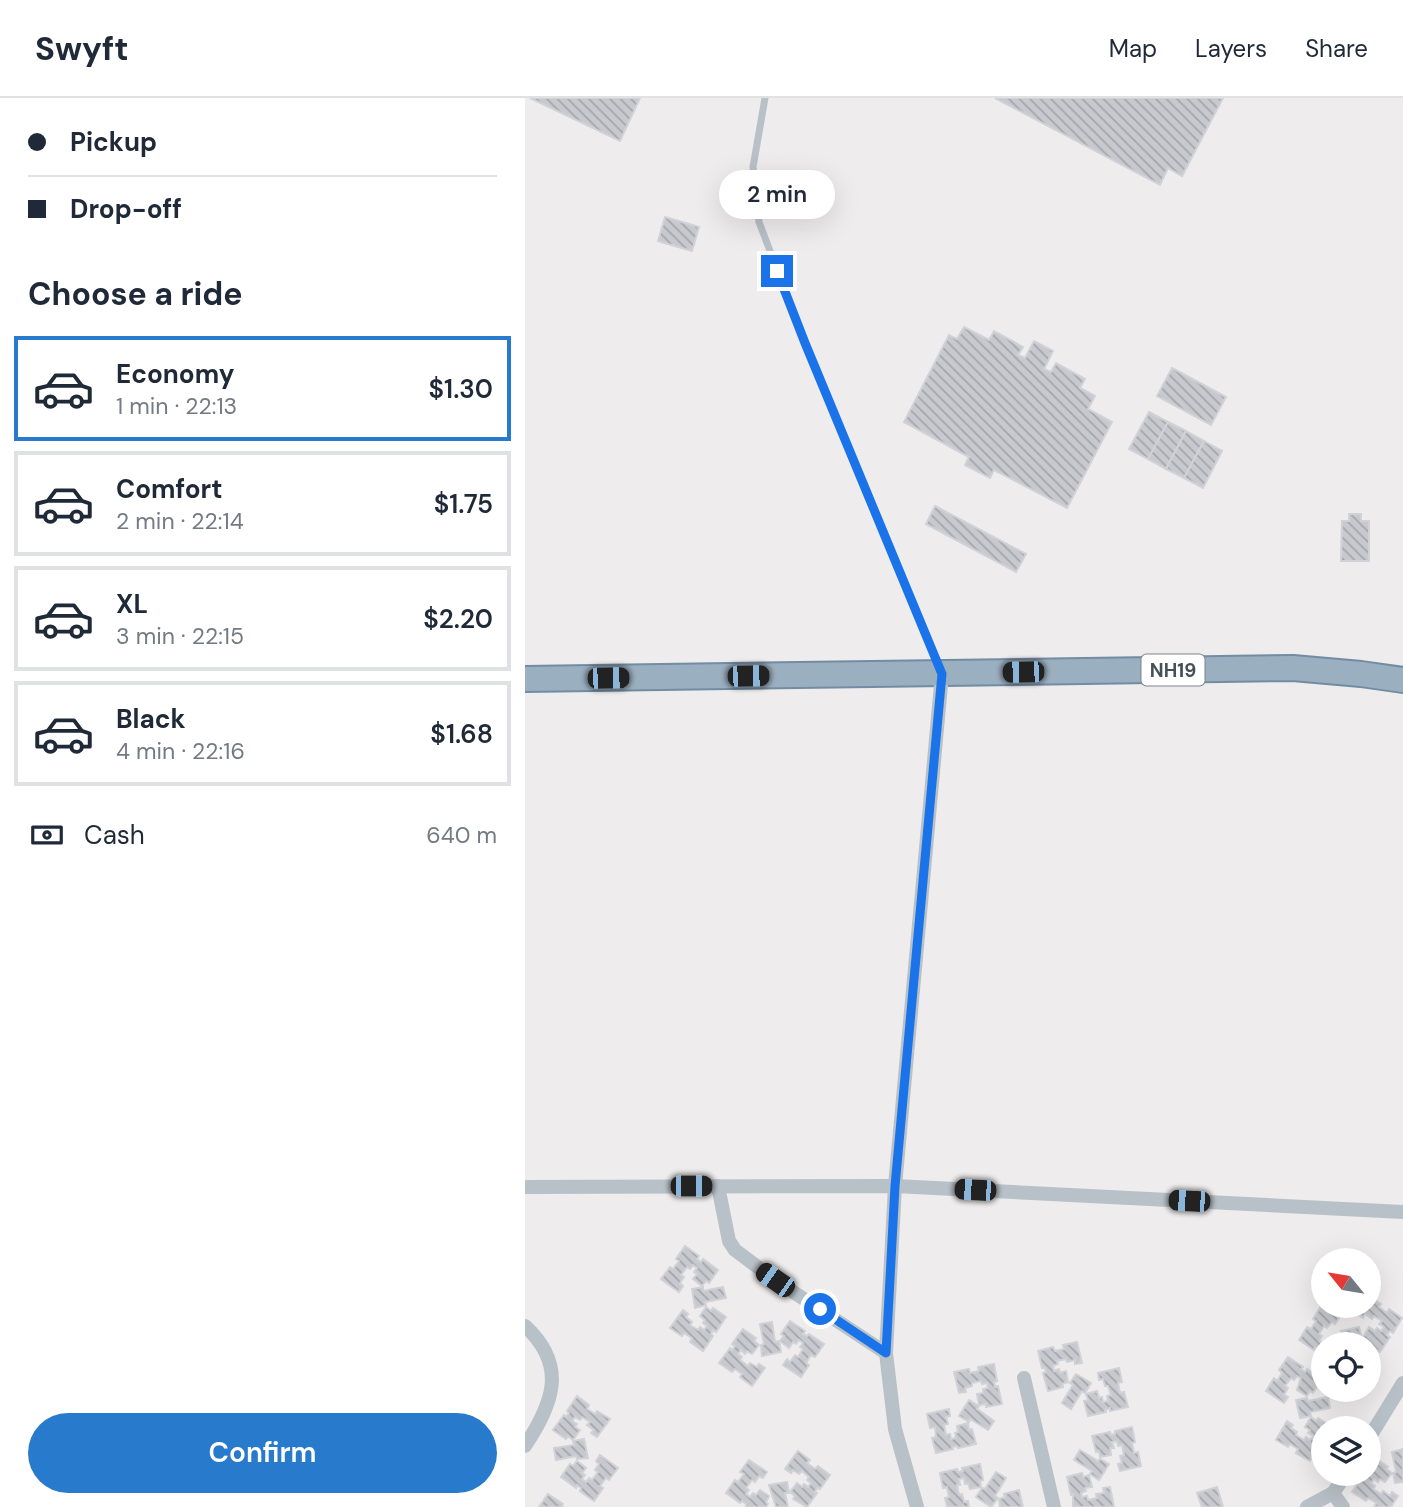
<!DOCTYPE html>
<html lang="en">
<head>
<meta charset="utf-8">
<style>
  body { margin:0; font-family:"DM Sans",sans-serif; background:#f6f6f7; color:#1f2937; height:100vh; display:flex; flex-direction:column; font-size:26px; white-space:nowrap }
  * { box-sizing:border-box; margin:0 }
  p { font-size:23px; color:#747a83 }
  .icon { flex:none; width:38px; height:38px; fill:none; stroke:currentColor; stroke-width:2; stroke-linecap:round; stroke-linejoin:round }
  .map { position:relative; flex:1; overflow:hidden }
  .panel { display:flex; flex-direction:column; background:#fff; width:525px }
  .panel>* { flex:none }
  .guide { display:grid; align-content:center; height:154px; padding:0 28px; background:#fff }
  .needle { width:46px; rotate:300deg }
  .fabs { position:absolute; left:786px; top:1150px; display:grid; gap:14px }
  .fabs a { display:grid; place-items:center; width:70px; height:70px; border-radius:50%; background:#fff; box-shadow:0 7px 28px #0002; font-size:35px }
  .end { position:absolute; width:32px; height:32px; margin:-16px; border:9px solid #1a73e8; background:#fff; box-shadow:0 0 0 4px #fff }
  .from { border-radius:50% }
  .bubble { position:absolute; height:49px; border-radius:24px; background:#fff; box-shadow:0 7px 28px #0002; font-size:23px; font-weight:600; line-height:49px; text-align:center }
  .car { position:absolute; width:21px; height:42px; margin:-21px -10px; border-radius:9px; box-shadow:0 0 5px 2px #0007; background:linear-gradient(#222 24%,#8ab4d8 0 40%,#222 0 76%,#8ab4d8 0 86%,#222 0) }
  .guide b { display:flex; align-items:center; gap:24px; height:66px; font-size:26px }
  .guide b+b { border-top:2px solid #e0e1e3 }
  .guide i { width:18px; height:18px; background:#1f2937 }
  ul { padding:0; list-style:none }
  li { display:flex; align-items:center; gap:21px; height:105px; margin:0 14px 10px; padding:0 14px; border:4px solid #e0e1e3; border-radius:0px }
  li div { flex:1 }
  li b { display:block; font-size:26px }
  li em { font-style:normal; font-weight:600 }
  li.selected { border-color:#287acc }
  li>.icon { width:63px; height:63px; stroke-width:1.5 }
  h2 { padding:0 28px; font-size:32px; line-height:84px }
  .pay { display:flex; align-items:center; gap:18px; height:77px; padding:0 28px; font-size:26px }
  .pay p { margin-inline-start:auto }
  .cta { display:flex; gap:14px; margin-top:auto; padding:14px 28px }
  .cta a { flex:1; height:80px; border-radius:42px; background:#287acc; color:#fff; font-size:28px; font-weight:600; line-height:80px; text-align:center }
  header { display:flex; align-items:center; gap:42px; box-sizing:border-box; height:98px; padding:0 35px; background:#fff; border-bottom:2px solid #e0e1e3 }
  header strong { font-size:33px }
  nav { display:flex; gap:38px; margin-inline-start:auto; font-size:24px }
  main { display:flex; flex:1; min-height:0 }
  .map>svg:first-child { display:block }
  .building { fill:url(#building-back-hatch); stroke:#d0d2d7; stroke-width:2 }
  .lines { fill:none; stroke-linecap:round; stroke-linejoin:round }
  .trunk-casing { stroke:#728ca3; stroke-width:28 }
  .service { stroke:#b8c1c7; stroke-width:7 }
  .minor { stroke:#b8c1c7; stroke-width:14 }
  .trunk { stroke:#9aafc0; stroke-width:24 }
  .route { stroke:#1a73e8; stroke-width:9 }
  .labels { text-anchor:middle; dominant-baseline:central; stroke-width:6; stroke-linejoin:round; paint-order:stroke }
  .shield { fill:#fff; stroke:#7e8489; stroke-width:2 }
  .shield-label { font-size:19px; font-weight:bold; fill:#465057 }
</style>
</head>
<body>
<header>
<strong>Swyft</strong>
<nav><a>Map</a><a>Layers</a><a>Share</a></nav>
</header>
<main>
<section class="panel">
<div class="guide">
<b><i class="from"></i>Pickup</b>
<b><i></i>Drop-off</b>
</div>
<h2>Choose a ride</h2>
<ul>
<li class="selected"><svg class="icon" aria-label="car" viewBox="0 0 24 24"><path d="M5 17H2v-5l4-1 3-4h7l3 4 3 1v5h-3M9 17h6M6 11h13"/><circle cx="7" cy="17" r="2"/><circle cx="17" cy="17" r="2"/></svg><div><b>Economy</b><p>1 min · 22:13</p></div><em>$1.30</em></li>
<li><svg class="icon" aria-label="car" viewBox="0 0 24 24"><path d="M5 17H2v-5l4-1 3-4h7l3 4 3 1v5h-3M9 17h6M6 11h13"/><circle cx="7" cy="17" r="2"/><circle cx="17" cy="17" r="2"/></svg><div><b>Comfort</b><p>2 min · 22:14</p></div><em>$1.75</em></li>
<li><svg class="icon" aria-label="car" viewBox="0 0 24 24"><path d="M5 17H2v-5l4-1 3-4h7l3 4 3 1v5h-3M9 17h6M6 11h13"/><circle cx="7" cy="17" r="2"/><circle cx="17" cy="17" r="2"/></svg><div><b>XL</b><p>3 min · 22:15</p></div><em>$2.20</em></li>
<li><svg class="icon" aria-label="car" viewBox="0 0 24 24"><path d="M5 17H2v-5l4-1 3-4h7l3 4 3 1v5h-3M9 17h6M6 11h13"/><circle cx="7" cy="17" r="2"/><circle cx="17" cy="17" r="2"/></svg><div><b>Black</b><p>4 min · 22:16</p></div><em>$1.68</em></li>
</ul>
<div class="pay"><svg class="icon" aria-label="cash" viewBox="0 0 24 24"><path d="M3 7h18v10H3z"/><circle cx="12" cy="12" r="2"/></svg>Cash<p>640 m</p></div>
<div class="cta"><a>Confirm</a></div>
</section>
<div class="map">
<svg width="878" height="1409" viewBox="0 0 878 1409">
  <defs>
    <pattern id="building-back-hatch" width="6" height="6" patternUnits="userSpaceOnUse" patternTransform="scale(1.75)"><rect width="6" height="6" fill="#c7c9ce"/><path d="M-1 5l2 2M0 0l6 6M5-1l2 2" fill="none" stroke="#a3a6aa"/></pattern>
  </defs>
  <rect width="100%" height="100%" fill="#eeecec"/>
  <g class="building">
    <polygon points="5,0 115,0 95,43"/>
    <polygon points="470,0 698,0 657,78 643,70 635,87"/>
    <polygon points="140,119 174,129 167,153 133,143"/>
    <polygon points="439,229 464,242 469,233 498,249 493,257 500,260 509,243 528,253 519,271 526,274 531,265 560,281 555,290 570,298 563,311 587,324 542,410 469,372 465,380 440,367 444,359 379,324 424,237 432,241"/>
    <polygon points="647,270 701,299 686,327 632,298"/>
    <polygon points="624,314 643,324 623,361 604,351"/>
    <polygon points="643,324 661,333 641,371 623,361"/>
    <polygon points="661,333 679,343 659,380 641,371"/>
    <polygon points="679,343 697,353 678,390 659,380"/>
    <polygon points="410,408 501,456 491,474 401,426"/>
    <polygon points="824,416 836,416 836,423 844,423 844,463 816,463 817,423 824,423"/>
    <polygon points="160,1148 174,1158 172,1161 176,1164 178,1161 193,1172 184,1185 181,1183 177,1188 168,1181 172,1176 169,1174 172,1170 168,1167 165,1171 162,1169 156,1177 159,1179 155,1185 158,1188 154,1194 136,1181 145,1169 148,1171 154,1163 151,1161"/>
    <polygon points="178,1189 178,1193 198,1189 201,1200 180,1204 181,1207 170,1210 167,1191"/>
    <polygon points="844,1198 856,1206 854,1209 862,1215 864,1211 877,1220 868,1235 865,1233 862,1237 865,1239 855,1254 842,1245 843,1243 838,1239 844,1229 850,1233 852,1230 856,1233 859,1229 854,1226 857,1223 849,1218 847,1221 840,1216 838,1220 832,1216 837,1208 844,1208"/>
    <polygon points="796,1208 814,1220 810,1226 807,1224 802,1230 799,1228 794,1236 797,1238 794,1243 798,1245 801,1241 804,1243 808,1238 817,1244 816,1246 798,1246 798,1258 793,1254 794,1252 790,1249 789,1252 774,1242 782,1229 786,1231 791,1223 788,1221"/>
    <polygon points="181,1209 186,1213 188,1210 201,1219 191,1234 188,1232 186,1236 188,1238 178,1253 165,1244 167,1240 159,1235 157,1238 145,1230 158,1212 163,1216 161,1219 167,1224 165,1227 173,1232 175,1229 179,1232 182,1228 178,1225 180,1222 175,1218"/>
    <polygon points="265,1223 280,1233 278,1236 282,1238 284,1236 299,1246 290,1259 286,1257 281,1265 284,1267 276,1279 258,1267 262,1261 265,1264 270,1257 273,1259 278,1251 275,1249 278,1245 274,1242 271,1246 268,1244 264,1250 255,1243 259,1238 256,1236"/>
    <polygon points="247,1224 250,1244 254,1243 256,1254 237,1258 236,1247 239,1246 235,1226"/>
    <polygon points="834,1229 837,1240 833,1240 835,1246 823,1246 822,1243 819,1244 816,1233"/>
    <polygon points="218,1231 231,1240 229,1243 234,1247 227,1256 222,1253 220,1256 216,1252 213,1256 217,1259 215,1262 223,1268 225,1265 232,1269 234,1266 240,1270 227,1288 215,1279 217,1276 210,1271 207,1274 194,1265 205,1250 207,1252 210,1248 207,1246"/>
    <polygon points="552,1244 557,1265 550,1266 550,1262 542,1264 541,1261 532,1263 533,1266 528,1268 529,1273 534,1271 535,1275 541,1273 543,1284 537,1286 538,1289 523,1293 518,1275 521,1274 520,1270 517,1270 513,1253 528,1249 530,1253 539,1251 538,1247"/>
    <polygon points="763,1259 778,1269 776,1271 780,1274 782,1271 797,1281 788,1295 785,1293 782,1298 772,1292 776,1280 772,1278 769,1282 766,1280 760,1288 763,1290 759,1297 763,1299 759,1305 741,1293 749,1280 752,1283 757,1275 754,1272"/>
    <polygon points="469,1266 472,1283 469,1284 470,1289 473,1288 477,1306 461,1309 461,1306 454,1307 452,1296 458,1295 458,1291 463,1290 462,1285 457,1286 456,1283 447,1285 447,1288 440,1290 441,1294 434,1295 429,1274 444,1271 445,1275 454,1273 453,1269"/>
    <polygon points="594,1270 597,1284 593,1285 595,1295 599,1294 603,1309 585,1313 585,1310 580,1312 581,1314 563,1318 559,1303 563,1302 561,1296 572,1293 574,1300 577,1299 578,1304 583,1303 582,1298 586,1297 583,1288 580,1288 578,1281 574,1282 573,1275"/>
    <polygon points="551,1276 566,1285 560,1295 557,1293 546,1311 537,1305 548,1287 545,1285"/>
    <polygon points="52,1298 64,1307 62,1311 70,1316 72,1313 85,1321 72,1339 66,1335 69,1332 62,1327 65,1324 57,1319 55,1322 50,1319 47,1323 52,1326 50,1329 55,1332 48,1342 43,1338 41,1341 28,1332 39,1317 41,1319 44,1315 42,1313"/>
    <polygon points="803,1299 805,1310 785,1314 786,1318 775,1320 771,1302 782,1300 783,1303"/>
    <polygon points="444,1302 454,1308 452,1311 469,1323 463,1332 445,1321 444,1324 434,1318"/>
    <polygon points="424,1311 425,1318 421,1319 423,1326 419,1327 421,1337 425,1336 426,1341 431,1340 430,1335 433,1334 432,1328 443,1325 444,1332 447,1331 451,1346 433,1350 432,1348 427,1349 428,1351 411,1355 407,1340 411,1339 410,1329 405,1330 402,1316"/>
    <polygon points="786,1319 791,1323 793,1320 806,1328 798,1330 798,1341 792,1346 794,1348 785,1363 771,1355 773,1351 765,1346 763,1349 751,1342 762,1323 768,1327 766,1330 772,1334 771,1337 779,1342 781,1339 785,1342 788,1338 783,1335 785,1332 780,1329"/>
    <polygon points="607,1329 610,1344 607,1345 609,1355 613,1354 616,1368 595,1373 593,1366 597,1365 595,1358 599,1357 597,1347 593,1348 592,1343 587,1344 589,1350 585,1350 586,1357 575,1359 574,1353 571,1354 567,1338 585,1334 586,1337 590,1336 590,1333"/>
    <polygon points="59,1341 63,1360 52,1361 51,1358 31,1362 29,1350 49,1347 48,1343"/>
    <polygon points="878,1351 878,1384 870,1385 868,1375 871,1374 867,1354"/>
    <polygon points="555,1352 573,1363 575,1361 584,1366 574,1382 565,1376 567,1373 549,1362"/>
    <polygon points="273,1353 285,1362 282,1365 290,1371 293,1368 305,1377 295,1391 292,1390 290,1394 292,1395 282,1409 268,1401 270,1398 265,1394 272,1385 277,1389 279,1386 283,1389 286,1385 282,1382 284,1379 277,1373 274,1376 268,1372 266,1375 260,1371"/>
    <polygon points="75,1357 93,1370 84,1382 81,1380 75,1388 78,1390 69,1403 55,1393 56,1390 52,1387 51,1390 36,1379 45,1366 48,1368 52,1363 61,1370 57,1375 60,1377 57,1381 61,1384 64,1380 67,1382 73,1374 70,1372 74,1366 71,1363"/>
    <polygon points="850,1360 863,1369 861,1371 867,1375 860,1384 855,1381 853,1384 849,1381 846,1385 850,1388 848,1391 856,1396 858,1393 865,1398 867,1394 873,1398 866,1409 849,1409 851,1405 843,1400 841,1403 827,1394 837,1379 840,1381 842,1377 840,1376 844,1376 844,1370"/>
    <polygon points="224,1362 242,1374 238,1380 234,1378 230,1384 227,1382 221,1390 224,1392 221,1396 225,1399 228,1395 231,1397 235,1392 244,1398 241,1404 243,1406 241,1409 221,1409 221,1406 217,1403 215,1405 201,1395 210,1382 213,1384 219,1376 215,1374"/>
    <polygon points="455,1366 458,1382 455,1383 456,1389 445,1391 443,1385 440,1386 439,1380 434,1381 435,1387 432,1387 434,1397 437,1396 439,1404 443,1403 444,1409 422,1409 420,1400 424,1399 422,1389 418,1390 415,1375 432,1371 433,1374 438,1373 437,1370"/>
    <polygon points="471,1374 481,1380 470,1398 473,1400 466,1409 451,1399 457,1390 460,1391"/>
    <polygon points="557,1375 558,1379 564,1377 567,1389 560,1390 561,1393 556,1395 557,1399 562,1398 563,1402 572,1400 571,1396 579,1395 578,1390 585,1389 589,1409 548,1409 548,1396 546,1397 542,1379"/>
    <polygon points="262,1384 264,1395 260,1395 263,1409 251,1409 244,1387"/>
    <polygon points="692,1389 698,1409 677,1409 672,1395"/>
    <polygon points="494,1392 498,1409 475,1409 474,1401 480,1399 479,1396"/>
    <polygon points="23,1396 38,1406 37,1409 14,1409"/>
  </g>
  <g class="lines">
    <g class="trunk-casing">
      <polyline id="trunk" points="0,581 768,570 836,576 878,582"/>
    </g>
    <polyline class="service" points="240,0 228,69 234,124 280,245 416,572"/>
    <g class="minor">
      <polyline points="193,1088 204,1143 210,1152 250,1182 361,1255"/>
      <polyline points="0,1089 370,1088 878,1114"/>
      <path d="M 0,1228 C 43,1268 28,1305 0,1348"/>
      <polyline points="499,1280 529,1409"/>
      <polyline points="844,1340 878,1285"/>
      <polyline points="808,1395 818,1409"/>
      <polyline points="392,1409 370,1331 361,1255 370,1088 417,576"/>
      <polyline points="782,1409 808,1395 821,1376"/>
    </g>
    <use href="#trunk" class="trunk"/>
  </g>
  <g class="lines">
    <polyline class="route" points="252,173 280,245 417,576 370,1088 361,1255 295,1211"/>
  </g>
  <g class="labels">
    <rect class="shield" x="616.5" y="556.5" width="63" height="31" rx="5"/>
    <g class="shield-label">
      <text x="648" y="572">NH19</text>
    </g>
  </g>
</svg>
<div class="fabs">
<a><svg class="needle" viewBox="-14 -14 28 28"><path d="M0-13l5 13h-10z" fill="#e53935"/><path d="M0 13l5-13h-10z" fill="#747a83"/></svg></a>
<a><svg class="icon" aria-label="locate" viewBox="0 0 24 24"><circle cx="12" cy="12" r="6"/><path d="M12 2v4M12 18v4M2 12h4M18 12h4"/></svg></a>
<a><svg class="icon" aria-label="layers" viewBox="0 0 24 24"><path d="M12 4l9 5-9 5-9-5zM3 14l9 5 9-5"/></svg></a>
</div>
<i class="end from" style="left:295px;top:1211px"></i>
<i class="end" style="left:252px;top:173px"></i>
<div class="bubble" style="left:194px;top:72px;width:116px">2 min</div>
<i class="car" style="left:498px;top:574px;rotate:269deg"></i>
<i class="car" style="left:223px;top:578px;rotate:89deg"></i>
<i class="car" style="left:83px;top:580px;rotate:89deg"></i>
<i class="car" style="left:166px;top:1088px;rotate:90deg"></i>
<i class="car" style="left:450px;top:1092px;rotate:273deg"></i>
<i class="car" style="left:664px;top:1103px;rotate:273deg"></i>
<i class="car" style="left:250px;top:1182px;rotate:305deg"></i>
</div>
</main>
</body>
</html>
